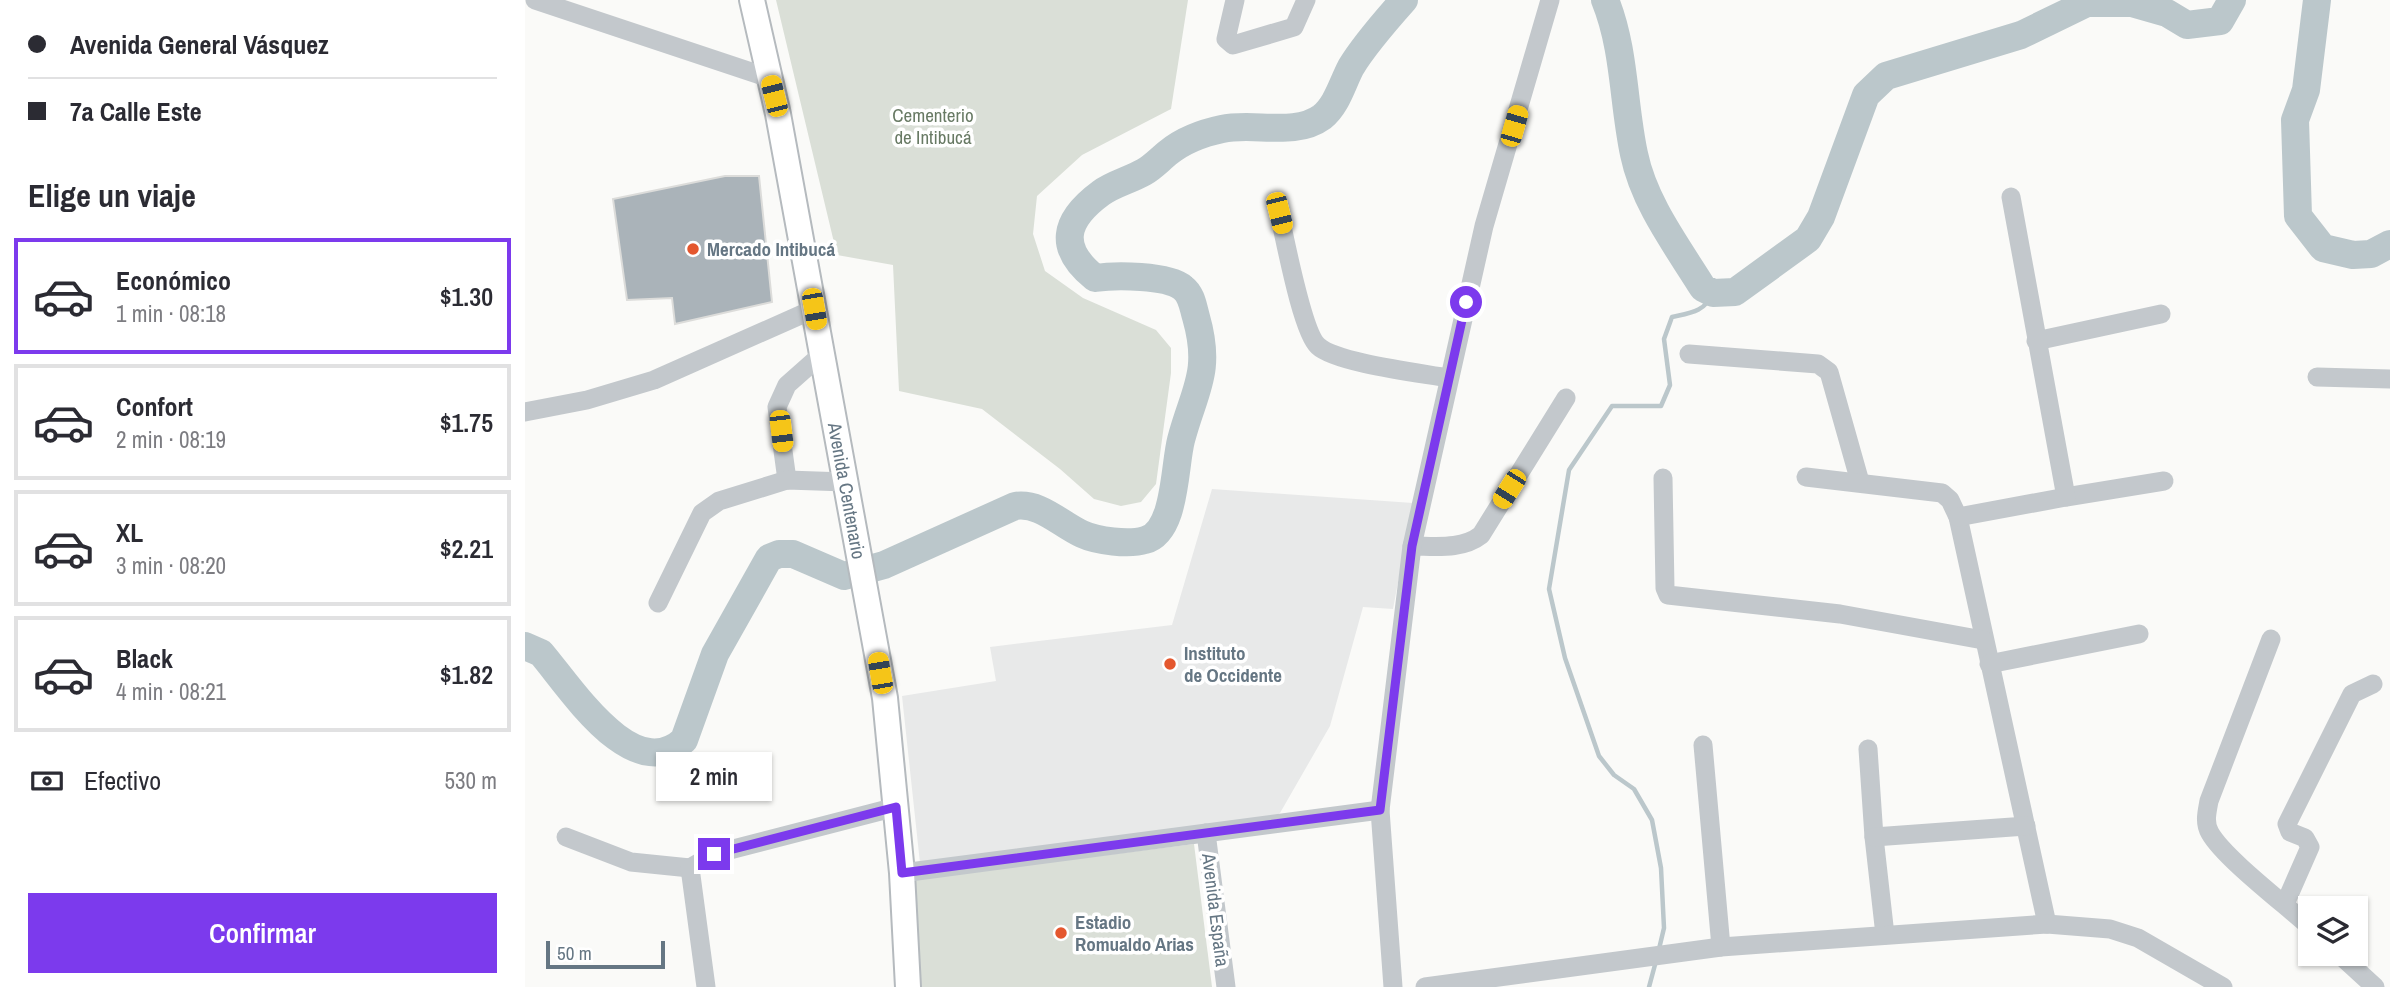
<!DOCTYPE html>
<html lang="es">
<head>
<meta charset="utf-8">
<style>
  body { margin:0; font-family:"Archivo Narrow",sans-serif; background:#f7f7f7; color:#2b2b33; height:100vh; display:flex; flex-direction:column; font-size:26px; white-space:nowrap }
  * { box-sizing:border-box; margin:0 }
  p { font-size:23px; color:#7c7c81 }
  .icon { flex:none; width:38px; height:38px; fill:none; stroke:currentColor; stroke-width:2; stroke-linecap:round; stroke-linejoin:round }
  .map { position:relative; flex:1; overflow:hidden }
  .sheet { display:flex; flex-direction:column; background:#fff; width:525px }
  .sheet>* { flex:none }
  .top-card { display:grid; align-content:center; height:154px; padding:0 28px; background:#fff }
  .fabs { position:absolute; left:1773px; top:896px; display:grid; gap:14px }
  .fabs a { display:grid; place-items:center; width:70px; height:70px; border-radius:0px; background:#fff; box-shadow:0 2px 5px #0004; font-size:35px }
  .scale { position:absolute; left:21px; bottom:18px; width:119px; box-sizing:border-box; padding-left:7px; border:4px solid #657683; border-top:0; font-size:19px; line-height:24px; white-space:nowrap; color:#657683; -webkit-text-stroke:5px #fff; paint-order:stroke }
  .end { position:absolute; width:32px; height:32px; margin:-16px; border:9px solid #7c3aed; background:#fff; box-shadow:0 0 0 4px #fff }
  .from { border-radius:50% }
  .bubble { position:absolute; height:49px; border-radius:0px; background:#fff; box-shadow:0 2px 5px #0004; font-size:23px; font-weight:600; line-height:49px; text-align:center }
  .car { position:absolute; width:21px; height:42px; margin:-21px -10px; border-radius:9px; box-shadow:0 0 5px 2px #0007; background:linear-gradient(#f5c518 24%,#345 0 40%,#f5c518 0 76%,#345 0 86%,#f5c518 0) }
  .top-card b { display:flex; align-items:center; gap:24px; height:66px; font-size:26px }
  .top-card b+b { border-top:2px solid #e1e1e2 }
  .top-card i { width:18px; height:18px; background:#2b2b33 }
  ul { padding:0; list-style:none }
  li { display:flex; align-items:center; gap:21px; height:116px; margin:0 14px 10px; padding:0 14px; border:4px solid #e1e1e2; border-radius:0px }
  li div { flex:1 }
  li b { display:block; font-size:26px }
  li em { font-style:normal; font-weight:600 }
  li.active { border-color:#7c3aed }
  li>.icon { width:63px; height:63px; stroke-width:1.5 }
  h2 { padding:0 28px; font-size:32px; line-height:84px }
  .pay { display:flex; align-items:center; gap:18px; height:77px; padding:0 28px; font-size:26px }
  .pay p { margin-inline-start:auto }
  .cta { display:flex; gap:14px; margin-top:auto; padding:14px 28px }
  .cta a { flex:1; height:80px; border-radius:0px; background:#7c3aed; color:#fff; font-size:28px; font-weight:600; line-height:80px; text-align:center }
  main { display:flex; flex:1; min-height:0 }
  .map>svg:first-child { display:block }
  .built { fill:#e8e9e9 }
  .green { fill:#dadfd7 }
  .lines { fill:none; stroke-linecap:round; stroke-linejoin:round }
  .stream { stroke:#bbc7cb; stroke-width:4.5 }
  .river { stroke:#bbc7cb; stroke-width:28 }
  .building { fill:#aab3b9; stroke:#dcdcda; stroke-width:2 }
  .major-casing { stroke:#b5babe; stroke-width:28 }
  .minor { stroke:#c3c8cc; stroke-width:19 }
  .major { stroke:#fff; stroke-width:24 }
  .route { stroke:#7c3aed; stroke-width:9 }
  .poi-dot { fill:#e4572e; stroke:#fff; stroke-width:2.5 }
  .labels { text-anchor:middle; dominant-baseline:central; stroke-width:7; stroke-linejoin:round; paint-order:stroke }
  .park-label { font-size:19px; fill:#687a64; stroke:#fff }
  .poi-label { font-size:19px; font-weight:bold; fill:#657683; stroke:#fff; text-anchor:start }
  .street-label { font-size:19px; fill:#657683; stroke:#fff }
</style>
</head>
<body>
<main>
<section class="sheet">
<div class="top-card">
<b><i class="from"></i>Avenida General Vásquez</b>
<b><i></i>7a Calle Este</b>
</div>
<h2>Elige un viaje</h2>
<ul>
<li class="active"><svg class="icon" aria-label="car" viewBox="0 0 24 24"><path d="M5 17H2v-5l4-1 3-4h7l3 4 3 1v5h-3M9 17h6M6 11h13"/><circle cx="7" cy="17" r="2"/><circle cx="17" cy="17" r="2"/></svg><div><b>Económico</b><p>1 min · 08:18</p></div><em>$1.30</em></li>
<li><svg class="icon" aria-label="car" viewBox="0 0 24 24"><path d="M5 17H2v-5l4-1 3-4h7l3 4 3 1v5h-3M9 17h6M6 11h13"/><circle cx="7" cy="17" r="2"/><circle cx="17" cy="17" r="2"/></svg><div><b>Confort</b><p>2 min · 08:19</p></div><em>$1.75</em></li>
<li><svg class="icon" aria-label="car" viewBox="0 0 24 24"><path d="M5 17H2v-5l4-1 3-4h7l3 4 3 1v5h-3M9 17h6M6 11h13"/><circle cx="7" cy="17" r="2"/><circle cx="17" cy="17" r="2"/></svg><div><b>XL</b><p>3 min · 08:20</p></div><em>$2.21</em></li>
<li><svg class="icon" aria-label="car" viewBox="0 0 24 24"><path d="M5 17H2v-5l4-1 3-4h7l3 4 3 1v5h-3M9 17h6M6 11h13"/><circle cx="7" cy="17" r="2"/><circle cx="17" cy="17" r="2"/></svg><div><b>Black</b><p>4 min · 08:21</p></div><em>$1.82</em></li>
</ul>
<div class="pay"><svg class="icon" aria-label="cash" viewBox="0 0 24 24"><path d="M3 7h18v10H3z"/><circle cx="12" cy="12" r="2"/></svg>Efectivo<p>530 m</p></div>
<div class="cta"><a>Confirmar</a></div>
</section>
<div class="map">
<svg width="1865" height="987" viewBox="0 0 1865 987">
  <rect width="100%" height="100%" fill="#fafaf8"/>
  <polygon class="built" points="687,489 888,503 868,609 838,607 805,726 755,813 745,819 395,863 377,696 471,681 465,647 647,625"/>
  <g class="green">
    <polygon points="251,0 663,0 646,109 557,155 512,196 508,234 520,271 558,298 631,330 646,348 646,373 631,484 616,502 596,506 569,499 535,469 457,409 374,391 368,265 312,255"/>
    <polygon points="669,844 687,987 395,987 389,879"/>
  </g>
  <g class="lines">
    <g class="stream">
      <path d="M 1134,949 L 1139,928 L 1136,868 L 1127,820 L 1109,789 L 1089,775 L 1074,756 L 1040,658 L 1024,589 L 1044,470 L 1087,406 L 1136,406 L 1145,385 L 1139,339 L 1147,317 C 1165,313 1180,312 1188,293"/>
      <polyline points="1124,987 1131,961"/>
    </g>
    <g class="river">
      <path d="M 1080,0 C 1100,49 1098,103 1109,154 C 1119,203 1152,246 1178,288 L 1188,293 L 1210,292 L 1283,239 L 1296,217 L 1341,95 L 1361,76 L 1496,35 L 1562,3 L 1607,3 L 1642,13 L 1662,25 L 1695,21 L 1707,0"/>
      <polyline points="1792,0 1781,90 1770,120 1773,216 1798,248 1828,255 1846,254 1865,244"/>
      <path d="M 0,646 L 16,653 C 46,688 108,787 159,740 L 190,654 L 244,558 L 254,554 L 268,554 L 319,576 L 359,565 L 490,506 C 515,502 535,524 557,534 C 572,541 604,545 620,540 C 651,532 649,467 656,440 C 669,390 687,373 671,317 C 668,307 667,295 658,288 C 643,275 590,275 570,278 C 533,248 538,221 576,193 C 588,184 605,180 619,172 C 628,167 635,159 644,152 C 659,140 678,133 697,129 C 728,122 770,137 797,117 C 812,105 817,84 826,67 C 838,47 863,18 879,0"/>
    </g>
  </g>
  <polygon class="building" points="200,176 234,176 247,302 150,324 147,298 102,300 88,199"/>
  <g class="lines">
    <g class="major-casing">
      <g id="major">
        <path id="s1" d="M 227,0 L 253,114 L 360,698 L 377,873 L 383,987"/>
      </g>
    </g>
    <g class="minor">
      <polyline points="10,0 244,78"/>
      <polyline points="710,0 701,39 708,45 769,27 781,0"/>
      <path d="M 754,213 C 760,238 777,332 793,346 C 811,363 896,373 923,378"/>
      <polyline points="1511,341 1636,314"/>
      <polyline points="1164,354 1293,364 1304,372 1335,482"/>
      <polyline points="1792,377 1865,379"/>
      <polyline points="0,412 62,400 129,380 289,309"/>
      <polyline points="1281,477 1417,493 1425,500 1433,517 1522,924"/>
      <polyline points="1138,478 1140,588 1143,595 1315,614 1458,640"/>
      <polyline points="262,480 252,407 262,385 297,354"/>
      <polyline points="1541,497 1639,481"/>
      <polyline points="1433,517 1541,497 1486,197"/>
      <path d="M 887,546 C 910,546 937,550 956,535 L 1041,398"/>
      <polyline points="133,603 177,513 194,501 262,480 321,482"/>
      <path d="M 1746,639 L 1684,801 C 1682,812 1679,823 1685,833 C 1699,858 1761,905 1785,927"/>
      <polyline points="1464,664 1614,634"/>
      <polyline points="1178,745 1196,947"/>
      <polyline points="1343,749 1349,837 1360,935"/>
      <polyline points="681,833 701,987"/>
      <polyline points="41,837 106,862 165,868"/>
      <polyline points="1349,837 1501,826"/>
      <polyline points="165,868 189,854 371,807"/>
      <polyline points="165,868 181,987"/>
      <polyline points="377,873 855,810"/>
      <polyline points="1760,904 1785,847 1780,838 1765,832 1762,824 1827,694 1848,684"/>
      <polyline points="1814,954 1850,987"/>
      <polyline points="868,987 855,810 887,546 959,226 1025,0"/>
      <polyline points="900,987 1196,947 1522,924 1585,929 1613,938 1698,987"/>
    </g>
    <use href="#major" class="major"/>
  </g>
  <g class="lines">
    <polyline class="route" points="189,854 371,807 377,873 855,810 887,546 941,302"/>
  </g>
  <g class="poi-dot">
    <circle cx="168" cy="249" r="7"/>
    <circle cx="645" cy="664" r="7"/>
    <circle cx="536" cy="933" r="7"/>
  </g>
  <g class="labels">
    <g class="park-label">
      <text x="408" y="115">Cementerio<tspan x="408" dy="22">de Intibucá</tspan></text>
    </g>
    <g class="poi-label">
      <text x="182" y="249">Mercado Intibucá</text>
      <text x="659" y="653">Instituto<tspan x="659" dy="22">de Occidente</tspan></text>
      <text x="550" y="922">Estadio<tspan x="550" dy="22">Romualdo Arias</tspan></text>
    </g>
    <g class="street-label">
      <text stroke="none"><textPath href="#s1" startOffset="500">Avenida Centenario</textPath></text>
      <text transform="translate(691 910) rotate(83)">Avenida España</text>
    </g>
  </g>
</svg>
<div class="fabs">
<a><svg class="icon" aria-label="layers" viewBox="0 0 24 24"><path d="M12 4l9 5-9 5-9-5zM3 14l9 5 9-5"/></svg></a>
</div>
<div class="scale">50 m</div>
<i class="end from" style="left:941px;top:302px"></i>
<i class="end" style="left:189px;top:854px"></i>
<div class="bubble" style="left:131px;top:752px;width:116px">2 min</div>
<i class="car" style="left:249px;top:96px;rotate:346deg"></i>
<i class="car" style="left:989px;top:126px;rotate:16deg"></i>
<i class="car" style="left:754px;top:213px;rotate:166deg"></i>
<i class="car" style="left:289px;top:309px;rotate:170deg"></i>
<i class="car" style="left:256px;top:431px;rotate:173deg"></i>
<i class="car" style="left:984px;top:489px;rotate:212deg"></i>
<i class="car" style="left:355px;top:673px;rotate:350deg"></i>
</div>
</main>
</body>
</html>
